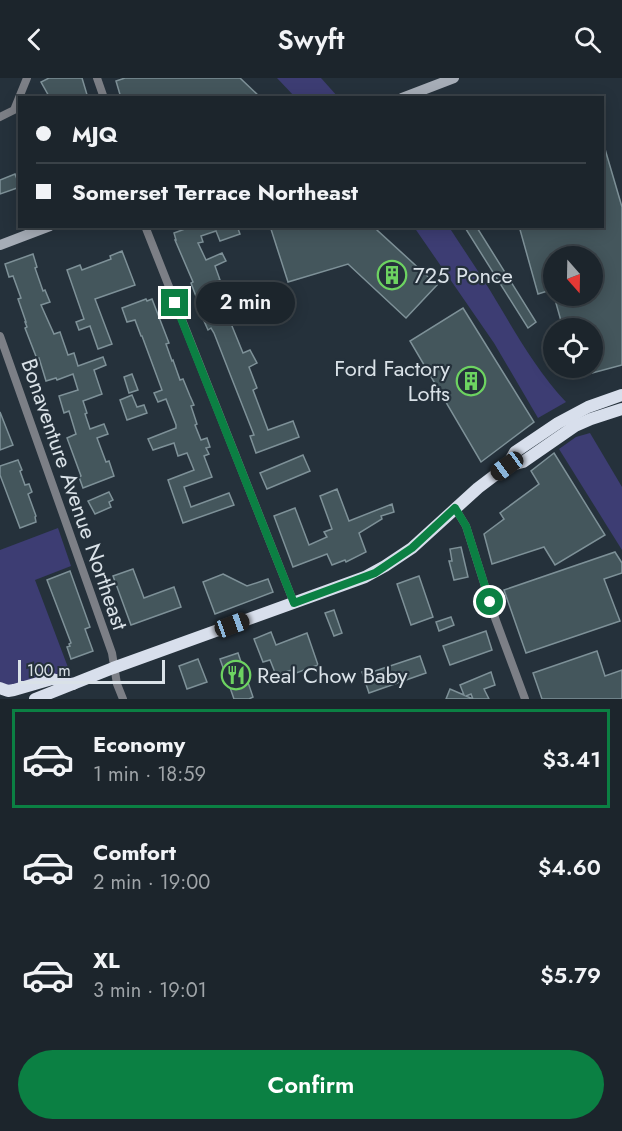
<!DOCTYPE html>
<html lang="en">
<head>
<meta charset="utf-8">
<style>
  body { margin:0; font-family:Jost,sans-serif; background:#252d34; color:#f1f3f6; height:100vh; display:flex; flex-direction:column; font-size:22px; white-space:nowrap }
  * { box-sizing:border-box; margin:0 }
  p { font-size:20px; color:#a0a5a9 }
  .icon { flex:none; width:33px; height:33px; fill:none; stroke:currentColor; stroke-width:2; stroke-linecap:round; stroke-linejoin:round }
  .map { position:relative; height:621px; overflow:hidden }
  .side { display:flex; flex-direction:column; background:#1c252c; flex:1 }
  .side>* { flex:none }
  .top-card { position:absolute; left:18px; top:18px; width:586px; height:132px; border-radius:0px; box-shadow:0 3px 15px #0003,0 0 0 2px #3a4248; display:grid; align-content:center; height:132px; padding:0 18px; background:#1c252c }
  .needle { width:39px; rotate:160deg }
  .fabs { position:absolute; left:543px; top:168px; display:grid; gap:12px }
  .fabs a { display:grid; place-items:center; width:60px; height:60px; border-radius:50%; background:#1c252c; box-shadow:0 3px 15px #0003,0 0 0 2px #3a4248; font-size:30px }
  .scale { position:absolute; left:18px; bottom:15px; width:147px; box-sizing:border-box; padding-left:6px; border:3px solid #dae2e8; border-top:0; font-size:16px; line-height:21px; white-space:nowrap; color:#dae2e8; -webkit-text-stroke:4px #25313b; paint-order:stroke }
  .end { position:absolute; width:27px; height:27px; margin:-14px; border:8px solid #0b8043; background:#fff; box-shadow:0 0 0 3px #fff }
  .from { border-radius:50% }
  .bubble { position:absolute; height:42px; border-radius:21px; background:#1c252c; box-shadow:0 3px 15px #0003,0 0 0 2px #3a4248; font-size:20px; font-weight:600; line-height:42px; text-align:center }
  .car { position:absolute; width:18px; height:36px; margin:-18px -9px; border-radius:8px; box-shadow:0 0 4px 2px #0007; background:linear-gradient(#222 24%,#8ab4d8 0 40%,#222 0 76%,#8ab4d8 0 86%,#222 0) }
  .top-card b { display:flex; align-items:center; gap:21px; height:57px; font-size:22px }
  .top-card b+b { border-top:2px solid #3a4248 }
  .top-card i { width:15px; height:15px; background:#f1f3f6 }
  ul { padding:10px 0 0; list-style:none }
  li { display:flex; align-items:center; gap:18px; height:99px; margin:0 12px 9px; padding:0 6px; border:3px solid transparent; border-radius:0px }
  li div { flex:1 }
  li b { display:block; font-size:22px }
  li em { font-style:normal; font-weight:600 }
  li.current { border-color:#0b8043 }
  li>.icon { width:54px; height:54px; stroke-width:1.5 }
  .cta { display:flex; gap:12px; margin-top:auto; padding:12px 18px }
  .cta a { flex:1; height:69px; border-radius:36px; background:#0b8043; color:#fff; font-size:24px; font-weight:600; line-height:69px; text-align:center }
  header { display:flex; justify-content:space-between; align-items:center; height:78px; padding:0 18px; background:#1c252c; font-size:27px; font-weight:600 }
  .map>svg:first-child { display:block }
  .green { fill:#3d3d73 }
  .building { fill:#44565c; stroke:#7e9198; stroke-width:1.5 }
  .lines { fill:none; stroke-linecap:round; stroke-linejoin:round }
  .minor { stroke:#7c7f86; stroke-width:8 }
  .secondary { stroke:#a6adb7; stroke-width:10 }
  .trunk { stroke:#d8dfec; stroke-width:12 }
  .route { stroke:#0b8043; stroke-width:8 }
  .labels { text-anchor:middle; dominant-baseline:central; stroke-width:4.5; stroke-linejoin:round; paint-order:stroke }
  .poi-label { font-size:22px; fill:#dae2e8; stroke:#25313b; text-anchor:start }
  .street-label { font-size:22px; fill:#dae2e8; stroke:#25313b }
</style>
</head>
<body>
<header><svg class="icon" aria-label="back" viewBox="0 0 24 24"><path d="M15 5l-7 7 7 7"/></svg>Swyft<svg class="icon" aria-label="search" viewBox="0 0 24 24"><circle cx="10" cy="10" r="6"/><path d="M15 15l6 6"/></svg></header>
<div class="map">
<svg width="622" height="621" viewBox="0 0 622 621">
  <rect width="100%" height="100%" fill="#25313b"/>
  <g class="green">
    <polygon points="277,0 321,0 338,19 295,19"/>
    <path d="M 414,149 L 449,149 C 465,174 482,198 497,224 C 518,259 538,294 566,324 L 538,340 L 494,265 Z"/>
    <polygon points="590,355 622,409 622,472 559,371 576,359"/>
    <polygon points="58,450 71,488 35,502 72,600 0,614 0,472"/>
  </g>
  <g class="building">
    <polygon points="49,0 82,0 88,20 50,20 41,4"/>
    <polygon points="125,0 240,0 261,20 121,20 116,3"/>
    <polygon points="603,71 605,71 622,129 622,287 577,299 574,290 592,290 592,250 563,250 554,218 592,218 592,178 554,178 554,211 538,216 519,148 603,148"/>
    <polygon points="15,96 20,109 0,116 0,102"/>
    <polygon points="193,148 237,148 240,156 220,163 216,153 201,158 203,164 198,165 206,182 222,175 226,183 215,188 220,202 214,204 243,275 250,272 257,285 249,289 257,310 253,312 268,352 293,343 299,359 256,375 250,358 254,357 230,296 214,255 211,250 208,252 204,243 196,222 197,221 191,205 193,204 175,162 176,162 174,155"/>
    <polygon points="270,148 376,148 377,152 437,207 406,240 348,186 288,204"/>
    <polygon points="464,148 476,148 536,244 528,250"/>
    <polygon points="122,173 135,207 95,221 112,266 98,271 90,248 79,252 76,244 84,241 67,192 80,187 82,192 111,181 110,178"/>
    <polygon points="33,176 37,189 35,190 43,213 45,212 50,224 41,227 54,256 60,254 68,277 74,275 78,288 103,279 106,287 94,292 102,316 83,323 87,335 85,336 90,351 104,346 108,356 97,360 106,384 109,383 114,398 83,410 79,399 81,398 67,360 76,356 69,333 64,335 59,318 78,312 73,296 57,302 56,300 46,303 39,280 37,281 25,250 27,249 25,244 26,244 18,221 21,220 13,198 9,199 5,186"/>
    <polygon points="146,221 147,223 152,221 169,265 166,266 172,283 173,282 180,302 183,301 190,318 194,327 191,328 197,346 195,347 201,362 207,360 210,369 206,370 209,376 204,378 212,399 184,409 191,429 229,415 234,427 183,445 168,402 194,392 187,375 178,378 174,365 153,372 148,361 176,350 176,347 166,321 158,324 154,315 162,312 142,258 141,258 135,242 127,244 122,230"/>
    <polygon points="463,230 534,344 481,384 410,263"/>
    <polygon points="132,296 138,312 129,315 124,299"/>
    <polygon points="132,317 137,329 144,327 147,335 127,342 120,322"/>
    <polygon points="0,334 13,367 0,372"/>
    <polygon points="554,375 605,457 555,487 544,469 492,486 484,456 504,441 500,435 539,406 531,393"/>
    <polygon points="303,377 310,393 267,411 260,395"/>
    <polygon points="18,382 22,392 20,393 25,407 29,406 32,414 28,416 36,438 35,439 36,444 20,450 0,397 0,388"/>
    <polygon points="337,411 349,443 392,426 394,434 381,438 382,441 359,455 366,474 346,484 345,482 332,487 327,476 293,489 274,438 295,430 309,467 327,459 324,454 332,451 320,418"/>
    <polygon points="109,414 113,422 109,424 111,429 95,436 88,423"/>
    <polygon points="461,469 468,499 454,502 449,483 452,483 450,471"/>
    <polygon points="615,474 622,485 622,495 604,501 620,543 526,575 504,512"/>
    <polygon points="133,491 144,520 174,509 181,529 131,547 113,498"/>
    <polygon points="70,493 90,549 85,551 93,573 71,581 67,569 70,568 69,566 71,565 47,502"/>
    <polygon points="223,496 247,508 268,501 273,514 215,536 203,504"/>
    <polygon points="419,498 433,539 411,547 397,506"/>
    <polygon points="334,532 342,555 334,558 325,535"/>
    <polygon points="451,539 454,547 439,553 436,544"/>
    <polygon points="486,553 492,572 450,587 443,568"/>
    <polygon points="271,554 276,567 307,555 318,587 296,595 295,591 276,597 270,582 263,584 254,561"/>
    <polygon points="597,573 605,598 622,592 622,621 542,621 533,595"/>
    <polygon points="238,575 253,619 249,621 234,621 220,581"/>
    <polygon points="420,578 426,595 369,615 362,594 371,591 372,594"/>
    <polygon points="198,581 207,604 187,611 179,588"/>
    <polygon points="491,594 495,607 484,611 489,621 473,621 471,616 466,618 473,621 446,621 450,611 464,617 460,607"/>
  </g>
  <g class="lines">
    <g class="minor">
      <polyline points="97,0 104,20"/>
      <polyline points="0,39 14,32 27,0"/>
      <polyline points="145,148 294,525"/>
      <polyline points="0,258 112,575 117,606 123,621"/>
      <polyline points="455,430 466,448 495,540 525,621"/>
    </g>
    <g class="secondary">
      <polyline points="402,20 454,0"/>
      <polyline points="0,167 50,148"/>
    </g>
    <g class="trunk">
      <polyline points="507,388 515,374 558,345 588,329 622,317"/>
      <polyline points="0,610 8,613 14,612 52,601 73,606"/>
      <polyline points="35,621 113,590 365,499 385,488 412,470 478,410 507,388 523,384 575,348 591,341 622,331"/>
    </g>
  </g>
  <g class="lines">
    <polyline class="route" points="175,225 294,525 375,495 412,470 455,430 466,448 490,524"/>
  </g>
  <defs>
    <g id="building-ring" transform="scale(1.5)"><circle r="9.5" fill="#25313b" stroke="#6dd361" stroke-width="1.5"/><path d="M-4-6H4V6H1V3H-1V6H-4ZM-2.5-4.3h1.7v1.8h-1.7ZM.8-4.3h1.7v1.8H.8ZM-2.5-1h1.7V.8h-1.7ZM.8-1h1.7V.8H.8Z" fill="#6dd361"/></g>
    <g id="restaurant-ring" transform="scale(1.5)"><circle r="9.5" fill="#25313b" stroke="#6dd361" stroke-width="1.5"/><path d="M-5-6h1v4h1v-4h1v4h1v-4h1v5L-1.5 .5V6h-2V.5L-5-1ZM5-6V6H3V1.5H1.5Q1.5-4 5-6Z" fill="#6dd361"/></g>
  </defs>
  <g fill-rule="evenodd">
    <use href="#building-ring" x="392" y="197"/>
    <use href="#building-ring" x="471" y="303"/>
    <use href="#restaurant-ring" x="236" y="597"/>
  </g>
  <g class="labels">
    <g class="poi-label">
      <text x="413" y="197">725 Ponce</text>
      <text x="450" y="290" text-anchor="end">Ford Factory<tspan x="450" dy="25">Lofts</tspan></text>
      <text x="257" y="597">Real Chow Baby</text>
    </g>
    <g class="street-label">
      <text transform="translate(75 416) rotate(71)">Bonaventure Avenue Northeast</text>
    </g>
  </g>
</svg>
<div class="fabs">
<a><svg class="needle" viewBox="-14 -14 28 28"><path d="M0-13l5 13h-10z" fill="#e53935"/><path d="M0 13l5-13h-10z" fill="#a0a5a9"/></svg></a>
<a><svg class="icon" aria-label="locate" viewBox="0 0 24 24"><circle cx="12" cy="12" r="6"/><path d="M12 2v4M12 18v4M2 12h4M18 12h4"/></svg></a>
</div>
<div class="scale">100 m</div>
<i class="end from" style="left:490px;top:524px"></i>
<i class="end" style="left:175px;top:225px"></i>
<div class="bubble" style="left:196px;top:204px;width:99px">2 min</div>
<i class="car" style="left:507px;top:388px;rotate:234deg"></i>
<i class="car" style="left:232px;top:547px;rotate:70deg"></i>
<div class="top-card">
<b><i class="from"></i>MJQ</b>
<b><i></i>Somerset Terrace Northeast</b>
</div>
</div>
<section class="side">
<ul>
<li class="current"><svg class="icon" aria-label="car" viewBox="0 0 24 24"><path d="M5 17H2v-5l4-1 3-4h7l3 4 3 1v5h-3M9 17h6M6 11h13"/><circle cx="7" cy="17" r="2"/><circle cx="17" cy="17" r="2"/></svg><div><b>Economy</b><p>1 min · 18:59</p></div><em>$3.41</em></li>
<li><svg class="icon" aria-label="car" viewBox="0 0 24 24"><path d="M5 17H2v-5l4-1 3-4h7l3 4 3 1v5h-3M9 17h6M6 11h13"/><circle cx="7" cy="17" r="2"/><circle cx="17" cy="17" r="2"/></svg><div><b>Comfort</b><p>2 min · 19:00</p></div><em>$4.60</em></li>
<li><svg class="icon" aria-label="car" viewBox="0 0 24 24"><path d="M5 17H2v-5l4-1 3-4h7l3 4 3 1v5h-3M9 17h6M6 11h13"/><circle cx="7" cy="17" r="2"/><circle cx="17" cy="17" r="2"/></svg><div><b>XL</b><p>3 min · 19:01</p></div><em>$5.79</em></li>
</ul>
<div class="cta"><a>Confirm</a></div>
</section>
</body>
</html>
